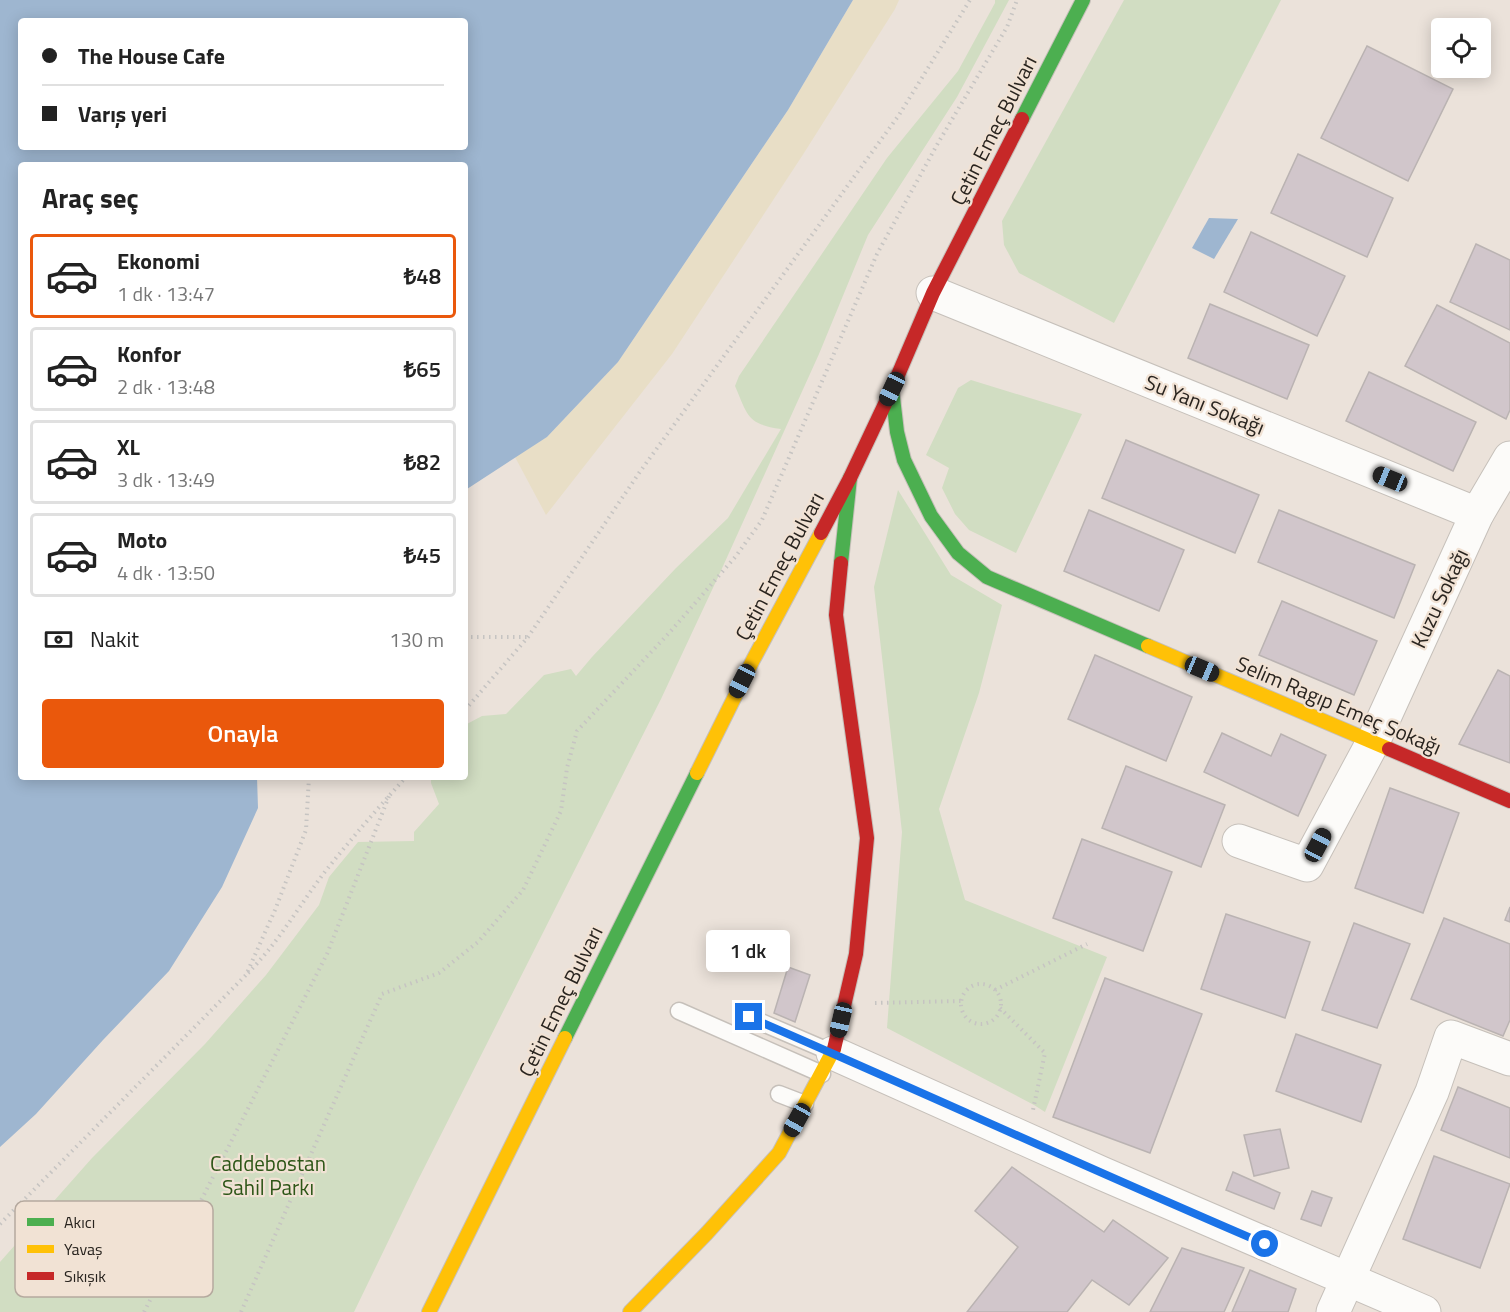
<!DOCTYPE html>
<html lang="tr">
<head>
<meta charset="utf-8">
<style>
  body { margin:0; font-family:"Titillium Web",sans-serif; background:#f6f6f6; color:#222; height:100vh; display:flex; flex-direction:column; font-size:22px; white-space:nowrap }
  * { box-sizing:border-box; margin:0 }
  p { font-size:20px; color:#767676 }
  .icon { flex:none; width:33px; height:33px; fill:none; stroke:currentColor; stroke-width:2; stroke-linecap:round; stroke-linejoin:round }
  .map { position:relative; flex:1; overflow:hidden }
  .drawer { position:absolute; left:18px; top:162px; width:450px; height:618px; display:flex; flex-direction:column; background:#fff; border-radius:6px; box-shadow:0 3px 15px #0003 }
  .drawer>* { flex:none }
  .banner { position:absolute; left:18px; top:18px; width:450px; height:132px; border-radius:6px; box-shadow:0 3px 15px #0003; display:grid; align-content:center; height:132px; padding:0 24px; background:#fff }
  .tools { position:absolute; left:1431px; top:18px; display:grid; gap:12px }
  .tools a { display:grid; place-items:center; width:60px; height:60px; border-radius:6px; background:#fff; box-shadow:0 3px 15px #0003; font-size:30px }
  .end { position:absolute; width:27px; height:27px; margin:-14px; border:8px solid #1a73e8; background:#fff; box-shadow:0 0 0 3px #fff }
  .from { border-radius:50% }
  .bubble { position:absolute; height:42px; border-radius:6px; background:#fff; box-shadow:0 3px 15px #0003; font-size:20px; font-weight:600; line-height:42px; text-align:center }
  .car { position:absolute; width:18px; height:36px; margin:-18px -9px; border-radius:8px; box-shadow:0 0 4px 2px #0007; background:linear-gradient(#222 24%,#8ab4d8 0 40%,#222 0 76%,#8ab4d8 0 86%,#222 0) }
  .banner b { display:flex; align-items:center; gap:21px; height:57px; font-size:22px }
  .banner b+b { border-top:2px solid #e0e0e0 }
  .banner i { width:15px; height:15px; background:#222 }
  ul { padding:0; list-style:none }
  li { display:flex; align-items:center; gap:18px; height:84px; margin:0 12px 9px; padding:0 12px; border:3px solid #e0e0e0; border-radius:6px }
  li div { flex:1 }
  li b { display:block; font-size:22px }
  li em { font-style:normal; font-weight:600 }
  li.on { border-color:#ea580c }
  li>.icon { width:54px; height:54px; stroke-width:1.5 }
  h2 { padding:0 24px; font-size:27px; line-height:72px }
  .pay { display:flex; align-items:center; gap:15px; height:66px; padding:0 24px; font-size:22px }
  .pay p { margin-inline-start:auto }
  .action { display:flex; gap:12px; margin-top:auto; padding:12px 24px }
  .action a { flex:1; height:69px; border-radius:6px; background:#ea580c; color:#fff; font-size:24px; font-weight:600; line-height:69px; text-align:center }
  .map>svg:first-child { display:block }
  .green { fill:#d1ddc2 }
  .sand { fill:#e8dec6 }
  .water { fill:#9eb6d0; fill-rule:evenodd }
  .building { fill:#d1c6cb; stroke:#bab3b2; stroke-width:1.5 }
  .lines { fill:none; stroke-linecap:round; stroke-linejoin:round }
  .lane-casing { stroke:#c6c0ba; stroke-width:19 }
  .street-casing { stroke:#c6c0ba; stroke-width:35 }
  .fast-casing { stroke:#c6c0ba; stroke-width:16 }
  .slow-casing { stroke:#c6c0ba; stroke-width:16 }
  .jam-casing { stroke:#c6c0ba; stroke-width:16 }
  .path { stroke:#c6c4c2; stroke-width:4; stroke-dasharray:1.5 4.5; stroke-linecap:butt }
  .lane { stroke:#fcfbf9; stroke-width:16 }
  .street { stroke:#fcfbf9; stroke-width:33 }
  .fast { stroke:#4caf50; stroke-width:14 }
  .slow { stroke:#ffc107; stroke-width:14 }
  .jam { stroke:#c62828; stroke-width:14 }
  .route { stroke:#1a73e8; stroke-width:8 }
  .labels { text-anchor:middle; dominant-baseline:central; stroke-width:4.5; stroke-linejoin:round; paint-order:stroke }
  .street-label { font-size:21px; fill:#29241f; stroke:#f1e2d4 }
  .park-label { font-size:21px; fill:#2d5617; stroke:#f1e2d4 }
  .key { fill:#f1e2d4; stroke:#b5a99e; stroke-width:1.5 }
  .key-label { font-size:16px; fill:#29241f }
</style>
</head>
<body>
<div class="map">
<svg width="1510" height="1312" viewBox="0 0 1510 1312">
  <rect width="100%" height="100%" fill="#ebe2da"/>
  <g class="green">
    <path d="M 995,0 L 1009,0 L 957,97 L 868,235 L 819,354 L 719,575 L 661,699 L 416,1184 L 354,1312 L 0,1312 L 0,1262 L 92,1158 L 205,1044 L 266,975 L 319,905 L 329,877 L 358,842 L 414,841 L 414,832 L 439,804 L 431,783 L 431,777 L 465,777 L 465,725 L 482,716 L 506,714 L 544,675 L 571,669 L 576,676 L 592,657 L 676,568 L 728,518 L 781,429 C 747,424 748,416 735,386 L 739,376 L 887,158 L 958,71 L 995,3 Z"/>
    <polygon points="1124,0 1281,0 1114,323 1019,273 1004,245 1002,221"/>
    <polygon points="971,380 1082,414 1016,553 969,530 955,514 942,488 949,468 926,455 958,388"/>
    <polygon points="898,490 951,575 1002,605 979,693 939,809 965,900 1107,957 1045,1112 1034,1105 887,1028 902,832 874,587"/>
  </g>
  <polygon class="sand" points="853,0 899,0 895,9 804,153 672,354 546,515 515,457 547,437 618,362 788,110"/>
  <g class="water">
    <path d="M 0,0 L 853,0 L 788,110 L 618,362 L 547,437 L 467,489 L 465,489 L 465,165 L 21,165 L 21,777 L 257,777 L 258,808 L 222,887 L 169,971 L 103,1040 L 36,1114 L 0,1147 ZM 21,21 L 465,21 L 465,147 L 21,147 Z"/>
    <polygon points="1209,218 1238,219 1214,259 1192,248"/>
  </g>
  <g class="building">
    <polygon points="1367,46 1453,89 1408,181 1321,138"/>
    <polygon points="1298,154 1393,198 1367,257 1271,213"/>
    <polygon points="1251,232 1345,276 1317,336 1224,292"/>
    <polygon points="1476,244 1510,260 1510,330 1450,302"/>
    <polygon points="1210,304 1309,345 1287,399 1188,358"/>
    <polygon points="1437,305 1510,343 1510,410 1506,419 1405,366"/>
    <polygon points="1369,372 1476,422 1453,471 1346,421"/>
    <polygon points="1126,440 1259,495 1235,553 1102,498"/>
    <polygon points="1089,510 1184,550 1159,611 1064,571"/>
    <polygon points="1279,510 1415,565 1394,618 1258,562"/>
    <polygon points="1282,601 1377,641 1354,695 1259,655"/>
    <polygon points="1095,655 1192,697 1166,761 1068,719"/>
    <polygon points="1498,670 1510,676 1510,763 1459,744"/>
    <polygon points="1222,733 1271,756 1281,734 1326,755 1298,816 1204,772"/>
    <polygon points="1126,766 1225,805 1201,867 1102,828"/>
    <polygon points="1390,788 1459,813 1423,913 1355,888"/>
    <polygon points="1082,839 1172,872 1143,951 1053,918"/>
    <polygon points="1510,907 1510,922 1505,920"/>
    <polygon points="1226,914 1310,942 1285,1018 1201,989"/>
    <polygon points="1444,918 1510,944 1510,1020 1503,1036 1411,999"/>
    <polygon points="1354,923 1410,944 1377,1028 1322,1010"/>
    <polygon points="788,967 810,975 795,1022 774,1013"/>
    <polygon points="1105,978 1202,1014 1150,1153 1053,1117"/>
    <polygon points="1296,1034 1381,1065 1361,1122 1276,1091"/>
    <polygon points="1458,1087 1510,1108 1510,1158 1441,1130"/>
    <polygon points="1280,1129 1289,1168 1254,1176 1244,1135"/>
    <polygon points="1434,1156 1510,1184 1480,1268 1403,1239"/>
    <polygon points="1012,1167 1104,1232 1113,1220 1168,1258 1129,1305 1092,1280 1067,1312 967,1312 1018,1247 975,1211"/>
    <polygon points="1233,1172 1280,1193 1274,1209 1226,1190"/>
    <polygon points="1312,1191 1332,1198 1321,1226 1301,1219"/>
    <polygon points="1182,1248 1244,1268 1224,1312 1150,1312"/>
    <polygon points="1250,1270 1296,1289 1288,1312 1232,1312"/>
  </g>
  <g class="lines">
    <g class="lane-casing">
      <g id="lane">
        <polyline points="679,1011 822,1074"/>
        <polyline points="749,1017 833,1053"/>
        <polyline points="779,1094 805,1104"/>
      </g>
    </g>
    <g class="street-casing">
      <g id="street">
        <polyline points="933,293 1477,514"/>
        <polyline points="1239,841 1307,865 1373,742 1477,514 1510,458"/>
        <polyline points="833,1053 1101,1173 1424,1312"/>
        <polyline points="1333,1312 1432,1092 1451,1037 1510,1059"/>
      </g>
    </g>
    <g class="fast-casing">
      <g id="fast">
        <polyline points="1022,119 1083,0"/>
        <polyline points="892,389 897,432 904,460 931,516 958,553 987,577 1148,646"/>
        <polyline points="841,563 850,478"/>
        <polyline points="565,1038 697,773"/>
      </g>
    </g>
    <g class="slow-casing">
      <g id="slow">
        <polyline points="1148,646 1389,749"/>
        <polyline points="697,773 753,660 821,533"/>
        <polyline points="429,1312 565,1038"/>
        <polyline points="630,1312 707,1233 779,1153 834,1049"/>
      </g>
    </g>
    <g class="jam-casing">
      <g id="jam">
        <polyline points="821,533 850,478 892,389 933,293 1022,119"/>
        <polyline points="1389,749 1510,801"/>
        <polyline points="834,1049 856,954 867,838 836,615 841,563"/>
      </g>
    </g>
    <g class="path">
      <polyline points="465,637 527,637"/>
      <polyline points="465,710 528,637 639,473 899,115 970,0"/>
      <path d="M 248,973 C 278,943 299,906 324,873 C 350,840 378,808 406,777"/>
      <circle cx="981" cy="1004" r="20"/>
      <polyline points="995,990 1087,944"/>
      <polyline points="875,1003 961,1001"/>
      <polyline points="1000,1008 1045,1053 1033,1110"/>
      <polyline points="0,1224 246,975 275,910 306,830 309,777"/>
      <polyline points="144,1312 327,954 389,796"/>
      <polyline points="241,1312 382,994 439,973 478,942 523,890 561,811 567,768 577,731 670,632 736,556 762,520 877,254 938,143 1007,27 1017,0"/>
    </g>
    <use href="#lane" class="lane"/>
    <use href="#street" class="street"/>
    <use href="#fast" class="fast"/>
    <use href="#slow" class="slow"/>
    <use href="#jam" class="jam"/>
  </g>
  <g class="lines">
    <path class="route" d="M 749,1017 C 922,1092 1092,1170 1265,1244"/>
  </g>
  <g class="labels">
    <g class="street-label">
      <text transform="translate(993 130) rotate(-63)">Çetin Emeç Bulvarı</text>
      <text transform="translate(1205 404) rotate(22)">Su Yanı Sokağı</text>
      <text transform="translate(779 566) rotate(-62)">Çetin Emeç Bulvarı</text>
      <text transform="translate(1439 598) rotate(-65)">Kuzu Sokağı</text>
      <text transform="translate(1339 705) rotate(23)">Selim Ragıp Emeç Sokağı</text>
      <text transform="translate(560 1001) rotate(-64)">Çetin Emeç Bulvarı</text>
    </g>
    <g class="park-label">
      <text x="268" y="1163">Caddebostan<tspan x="268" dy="24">Sahil Parkı</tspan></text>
    </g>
  </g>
  <rect x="15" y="1201" width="198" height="96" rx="9" class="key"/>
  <rect x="27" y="1218" width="27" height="8" fill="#4caf50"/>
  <rect x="27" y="1245" width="27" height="8" fill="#ffc107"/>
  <rect x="27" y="1272" width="27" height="8" fill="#c62828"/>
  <g class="key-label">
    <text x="64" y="1228">Akıcı</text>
    <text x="64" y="1255">Yavaş</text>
    <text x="64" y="1282">Sıkışık</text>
  </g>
</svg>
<div class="tools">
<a><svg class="icon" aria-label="locate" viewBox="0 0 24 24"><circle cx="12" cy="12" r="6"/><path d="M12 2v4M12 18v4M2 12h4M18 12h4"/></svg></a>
</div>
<i class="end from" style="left:1265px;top:1244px"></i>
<i class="end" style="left:749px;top:1017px"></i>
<div class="bubble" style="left:706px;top:930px;width:84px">1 dk</div>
<i class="car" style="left:892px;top:389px;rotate:205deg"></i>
<i class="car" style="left:1390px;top:479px;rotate:292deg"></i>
<i class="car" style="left:1202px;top:669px;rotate:113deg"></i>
<i class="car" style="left:742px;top:681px;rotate:207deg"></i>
<i class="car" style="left:1318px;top:845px;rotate:28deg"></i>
<i class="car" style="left:841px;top:1020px;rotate:193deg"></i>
<i class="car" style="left:797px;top:1120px;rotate:209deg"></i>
<div class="banner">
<b><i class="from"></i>The House Cafe</b>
<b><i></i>Varış yeri</b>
</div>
<section class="drawer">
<h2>Araç seç</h2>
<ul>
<li class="on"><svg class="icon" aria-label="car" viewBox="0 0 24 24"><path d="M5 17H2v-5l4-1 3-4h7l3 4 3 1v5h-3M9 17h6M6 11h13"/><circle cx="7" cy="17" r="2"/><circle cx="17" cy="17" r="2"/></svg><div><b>Ekonomi</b><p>1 dk · 13:47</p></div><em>₺48</em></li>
<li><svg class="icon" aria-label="car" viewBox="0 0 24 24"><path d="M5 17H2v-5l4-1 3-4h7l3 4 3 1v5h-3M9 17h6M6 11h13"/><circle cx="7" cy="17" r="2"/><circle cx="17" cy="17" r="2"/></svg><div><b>Konfor</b><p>2 dk · 13:48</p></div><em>₺65</em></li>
<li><svg class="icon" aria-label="car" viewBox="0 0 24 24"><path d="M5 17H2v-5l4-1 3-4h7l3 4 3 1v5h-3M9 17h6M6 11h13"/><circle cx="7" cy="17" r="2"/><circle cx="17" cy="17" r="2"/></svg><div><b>XL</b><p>3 dk · 13:49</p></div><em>₺82</em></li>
<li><svg class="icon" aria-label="car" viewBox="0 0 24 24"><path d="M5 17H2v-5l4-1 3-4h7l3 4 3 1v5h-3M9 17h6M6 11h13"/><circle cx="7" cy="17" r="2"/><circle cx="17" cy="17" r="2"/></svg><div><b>Moto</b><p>4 dk · 13:50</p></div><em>₺45</em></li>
</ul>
<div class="pay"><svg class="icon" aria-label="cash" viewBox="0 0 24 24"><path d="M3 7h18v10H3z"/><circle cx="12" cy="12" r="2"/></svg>Nakit<p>130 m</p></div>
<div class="action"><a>Onayla</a></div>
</section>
</div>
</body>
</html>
